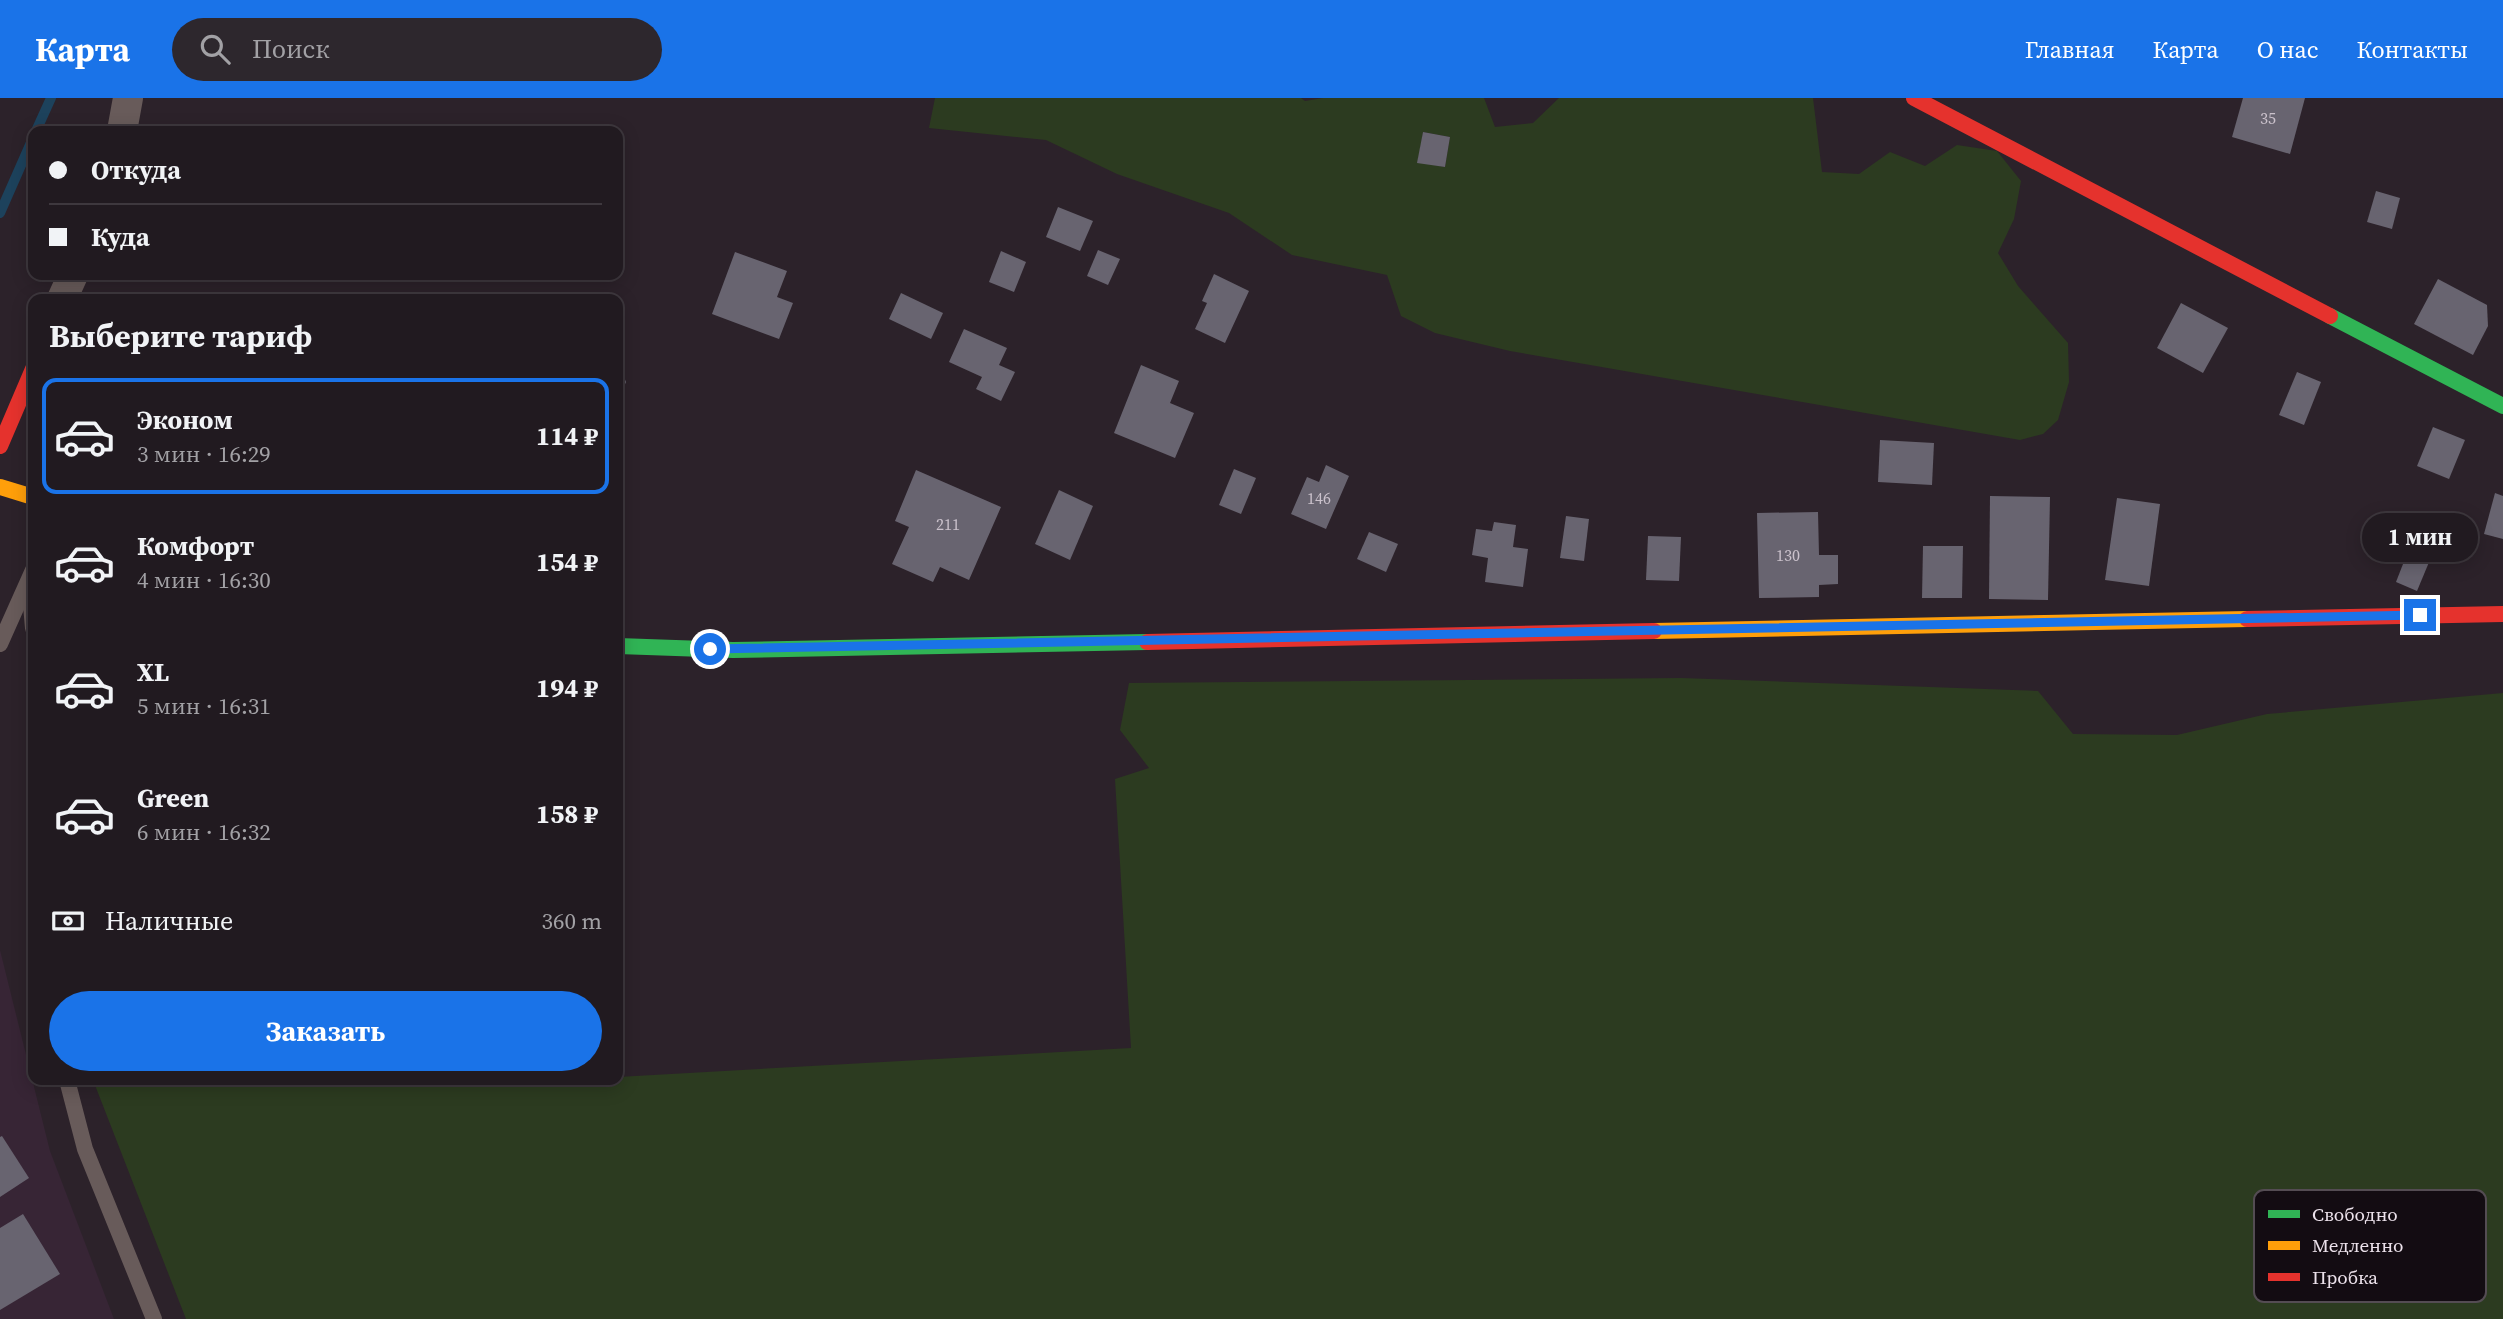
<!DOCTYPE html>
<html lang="ru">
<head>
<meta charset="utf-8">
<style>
  body { margin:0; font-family:"Source Serif 4",serif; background:#2d272d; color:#f1f3f6; height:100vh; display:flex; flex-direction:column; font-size:26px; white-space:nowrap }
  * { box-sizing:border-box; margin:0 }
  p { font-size:23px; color:#a2a1a5 }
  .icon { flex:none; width:38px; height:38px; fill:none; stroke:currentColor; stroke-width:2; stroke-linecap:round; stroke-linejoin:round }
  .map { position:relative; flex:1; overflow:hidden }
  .sheet { position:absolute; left:28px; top:196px; width:595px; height:791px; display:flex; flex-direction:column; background:#211a20; border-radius:14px; box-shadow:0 4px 18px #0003,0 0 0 2px #3e383e }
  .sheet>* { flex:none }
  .guide { position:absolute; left:28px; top:28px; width:595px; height:154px; border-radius:14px; box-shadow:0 4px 18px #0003,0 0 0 2px #3e383e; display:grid; align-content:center; height:154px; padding:0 21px; background:#211a20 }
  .end { position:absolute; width:32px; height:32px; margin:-16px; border:9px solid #1a73e8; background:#fff; box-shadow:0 0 0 4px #fff }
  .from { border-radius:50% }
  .bubble { position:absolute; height:49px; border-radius:24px; background:#211a20; box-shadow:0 4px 18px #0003,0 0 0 2px #3e383e; font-size:23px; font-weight:700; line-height:49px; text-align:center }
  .guide b { display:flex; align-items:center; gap:24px; height:66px; font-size:26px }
  .guide b+b { border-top:2px solid #3e383e }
  .guide i { width:18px; height:18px; background:#f1f3f6 }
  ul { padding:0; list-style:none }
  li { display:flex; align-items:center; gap:21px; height:116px; margin:0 14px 10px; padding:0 7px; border:4px solid transparent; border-radius:14px }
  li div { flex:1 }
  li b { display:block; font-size:26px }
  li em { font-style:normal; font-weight:700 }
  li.active { border-color:#1a73e8 }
  li>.icon { width:63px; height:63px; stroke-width:1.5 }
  h2 { padding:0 21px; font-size:32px; line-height:84px }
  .pay { display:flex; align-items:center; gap:18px; height:77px; padding:0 21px; font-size:26px }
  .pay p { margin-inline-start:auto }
  .cta { display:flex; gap:14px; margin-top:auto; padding:14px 21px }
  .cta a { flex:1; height:80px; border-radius:42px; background:#1a73e8; color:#fff; font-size:28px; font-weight:700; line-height:80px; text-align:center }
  header { display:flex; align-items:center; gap:42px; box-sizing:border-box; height:98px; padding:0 35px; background:#1a73e8; color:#fff }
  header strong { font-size:33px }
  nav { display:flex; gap:38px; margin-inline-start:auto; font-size:24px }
  .search { width:490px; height:63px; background:#2d272d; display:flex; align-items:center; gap:18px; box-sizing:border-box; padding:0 24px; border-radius:38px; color:#a2a1a5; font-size:26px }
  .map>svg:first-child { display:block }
  .built { fill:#372535 }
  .green { fill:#2c3b20; fill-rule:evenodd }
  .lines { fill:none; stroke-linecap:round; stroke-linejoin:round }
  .stream { stroke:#1d425c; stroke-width:10 }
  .building { fill:#686470 }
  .lane { stroke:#685b5a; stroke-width:16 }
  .street { stroke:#685b5a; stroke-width:30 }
  .fast { stroke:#30b455; stroke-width:16 }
  .slow { stroke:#ff9f0a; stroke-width:16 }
  .jam { stroke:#e5322d; stroke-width:16 }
  .route { stroke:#1a73e8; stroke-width:9 }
  .labels { text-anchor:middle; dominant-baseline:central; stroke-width:7; stroke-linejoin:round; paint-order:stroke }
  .number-label { font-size:16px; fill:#cbc2cc }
  .key { fill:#130c12; stroke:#544c53; stroke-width:2 }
  .key-label { font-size:19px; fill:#ece2eb }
</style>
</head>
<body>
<header>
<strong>Карта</strong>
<div class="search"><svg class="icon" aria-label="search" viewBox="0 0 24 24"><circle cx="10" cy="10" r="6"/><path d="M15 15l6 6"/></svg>Поиск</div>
<nav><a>Главная</a><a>Карта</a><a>О нас</a><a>Контакты</a></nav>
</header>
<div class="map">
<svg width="2503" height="1221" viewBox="0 0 2503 1221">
  <rect width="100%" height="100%" fill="#2c222a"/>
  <polygon class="built" points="0,852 50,1053 114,1221 0,1221"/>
  <g class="green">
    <path d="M 935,0 L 1301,0 L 1305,3 L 1323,0 L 1484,0 L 1495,29 L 1533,25 L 1559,0 L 1813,0 L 1822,74 L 1859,76 L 1890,54 L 1925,68 L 1957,47 L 1997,53 L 2021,83 L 2014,121 L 1998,155 L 2018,188 L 2068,245 L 2069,284 L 2058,322 L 2043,336 L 2020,342 L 1510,253 L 1435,235 L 1401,218 L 1387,177 L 1292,157 L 1229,115 L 1117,76 L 1046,42 L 929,30 ZM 1423,34 L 1450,39 L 1445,69 L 1418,64 Z"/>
    <polygon points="1681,580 2038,593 2073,636 2177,637 2267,616 2503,595 2503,1221 186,1221 93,982 531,982 532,984 618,982 618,979 1131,950 1115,681 1149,670 1120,632 1129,585"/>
  </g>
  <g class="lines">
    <g class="stream">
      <polyline points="36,33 51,0"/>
      <polyline points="0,115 33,40"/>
    </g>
  </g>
  <g class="building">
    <polygon points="2243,0 2305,0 2290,56 2232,39"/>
    <polygon points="1423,34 1450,39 1445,69 1417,65"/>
    <polygon points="2376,93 2400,100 2392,131 2367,124"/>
    <polygon points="1058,109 1093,123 1080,153 1046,139"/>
    <polygon points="1098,152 1120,161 1108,187 1087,178"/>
    <polygon points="1001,153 1026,164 1014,194 989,184"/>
    <polygon points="735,154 787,173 777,199 793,205 779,241 712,216"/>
    <polygon points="1214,176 1249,193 1225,245 1195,231 1207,205 1202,203"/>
    <polygon points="2438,181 2487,207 2488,228 2473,257 2414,226"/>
    <polygon points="901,195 943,215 931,241 889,221"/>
    <polygon points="2181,205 2228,230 2203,275 2157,250"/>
    <polygon points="964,231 1007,250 999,267 1015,274 1001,303 976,291 982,279 949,264"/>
    <polygon points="618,265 626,284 620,298 618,299"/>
    <polygon points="1141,267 1179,283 1170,305 1194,315 1175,360 1114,335"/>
    <polygon points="2297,274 2321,284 2304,327 2279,317"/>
    <polygon points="2433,329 2465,342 2449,381 2417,368"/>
    <polygon points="1880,342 1934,345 1932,387 1878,384"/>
    <polygon points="1326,367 1349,378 1326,431 1291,416 1307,379 1319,384"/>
    <polygon points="1234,371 1256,380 1241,416 1219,407"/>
    <polygon points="916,372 1001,409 969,482 940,469 933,484 892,466 909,429 895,423"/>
    <polygon points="1059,392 1093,408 1070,462 1035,446"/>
    <polygon points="2495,395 2503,398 2503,441 2484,436"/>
    <polygon points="1990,398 2050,399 2048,502 1989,501"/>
    <polygon points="2117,400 2160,406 2149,488 2105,482"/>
    <polygon points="1818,414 1819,457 1838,457 1838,486 1819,487 1819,499 1759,500 1757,415"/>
    <polygon points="1566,418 1589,421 1584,463 1560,460"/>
    <polygon points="1494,424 1516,427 1513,449 1528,451 1523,489 1485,484 1488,460 1472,457 1476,431 1492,433"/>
    <polygon points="1369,434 1398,446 1386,474 1357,461"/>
    <polygon points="1648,438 1681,439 1679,483 1646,482"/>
    <polygon points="1923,448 1963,448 1962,500 1922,500"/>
    <polygon points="2410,448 2432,457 2417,493 2396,484"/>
    <polygon points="2,1038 29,1080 0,1099 0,1039"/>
    <polygon points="23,1116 60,1176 0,1212 0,1130"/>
  </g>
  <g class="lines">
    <g class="lane">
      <polyline points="29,484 33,530"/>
      <polyline points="0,546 33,472"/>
      <polyline points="67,982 85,1051 154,1221"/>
    </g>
    <g class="street">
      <polyline points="122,33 128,0"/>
      <polyline points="62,201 73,177"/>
    </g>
    <g class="fast">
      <polyline points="2330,218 2503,308"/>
      <polyline points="618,548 733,552 1147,544"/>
    </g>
    <g class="slow">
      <polyline points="0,389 33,399"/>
      <polyline points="1654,533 2247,521"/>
    </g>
    <g class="jam">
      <polyline points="1914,0 2330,218"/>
      <polyline points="0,348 33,271"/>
      <polyline points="2247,521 2503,516"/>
      <polyline points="1147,544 1654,533"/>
    </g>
  </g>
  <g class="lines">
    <polyline class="route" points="710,551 2420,517"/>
  </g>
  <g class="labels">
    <g class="number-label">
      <text x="2268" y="20">35</text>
      <text x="1319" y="400">146</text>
      <text x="948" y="426">211</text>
      <text x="1788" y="457">130</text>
    </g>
  </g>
  <rect x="2254" y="1092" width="232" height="112" rx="10" class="key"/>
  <rect x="2268" y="1112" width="32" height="8" fill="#30b455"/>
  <rect x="2268" y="1143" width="32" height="9" fill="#ff9f0a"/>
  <rect x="2268" y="1175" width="32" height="8" fill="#e5322d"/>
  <g class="key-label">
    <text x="2312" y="1123">Свободно</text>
    <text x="2312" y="1154">Медленно</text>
    <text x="2312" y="1186">Пробка</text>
  </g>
</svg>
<i class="end from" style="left:710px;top:551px"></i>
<i class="end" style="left:2420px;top:517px"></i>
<div class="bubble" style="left:2362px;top:415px;width:116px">1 мин</div>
<div class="guide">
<b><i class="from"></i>Откуда</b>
<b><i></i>Куда</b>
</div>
<section class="sheet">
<h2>Выберите тариф</h2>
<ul>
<li class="active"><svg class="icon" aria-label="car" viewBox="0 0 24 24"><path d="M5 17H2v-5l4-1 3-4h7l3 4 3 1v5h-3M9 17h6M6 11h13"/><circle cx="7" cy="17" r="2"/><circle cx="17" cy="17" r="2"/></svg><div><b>Эконом</b><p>3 мин · 16:29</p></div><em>114 ₽</em></li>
<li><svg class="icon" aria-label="car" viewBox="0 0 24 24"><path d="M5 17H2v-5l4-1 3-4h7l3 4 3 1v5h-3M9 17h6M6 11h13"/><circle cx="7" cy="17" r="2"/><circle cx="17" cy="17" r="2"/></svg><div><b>Комфорт</b><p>4 мин · 16:30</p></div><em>154 ₽</em></li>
<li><svg class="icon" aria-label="car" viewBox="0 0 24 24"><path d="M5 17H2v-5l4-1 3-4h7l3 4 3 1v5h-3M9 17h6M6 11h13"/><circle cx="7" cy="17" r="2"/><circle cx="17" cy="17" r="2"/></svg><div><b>XL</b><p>5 мин · 16:31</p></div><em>194 ₽</em></li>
<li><svg class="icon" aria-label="car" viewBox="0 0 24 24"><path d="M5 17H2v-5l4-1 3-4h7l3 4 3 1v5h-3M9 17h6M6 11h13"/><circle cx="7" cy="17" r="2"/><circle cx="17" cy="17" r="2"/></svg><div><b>Green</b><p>6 мин · 16:32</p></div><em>158 ₽</em></li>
</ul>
<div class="pay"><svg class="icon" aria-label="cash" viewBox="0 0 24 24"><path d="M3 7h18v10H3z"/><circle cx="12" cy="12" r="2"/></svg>Наличные<p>360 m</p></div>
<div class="cta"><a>Заказать</a></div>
</section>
</div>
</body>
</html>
